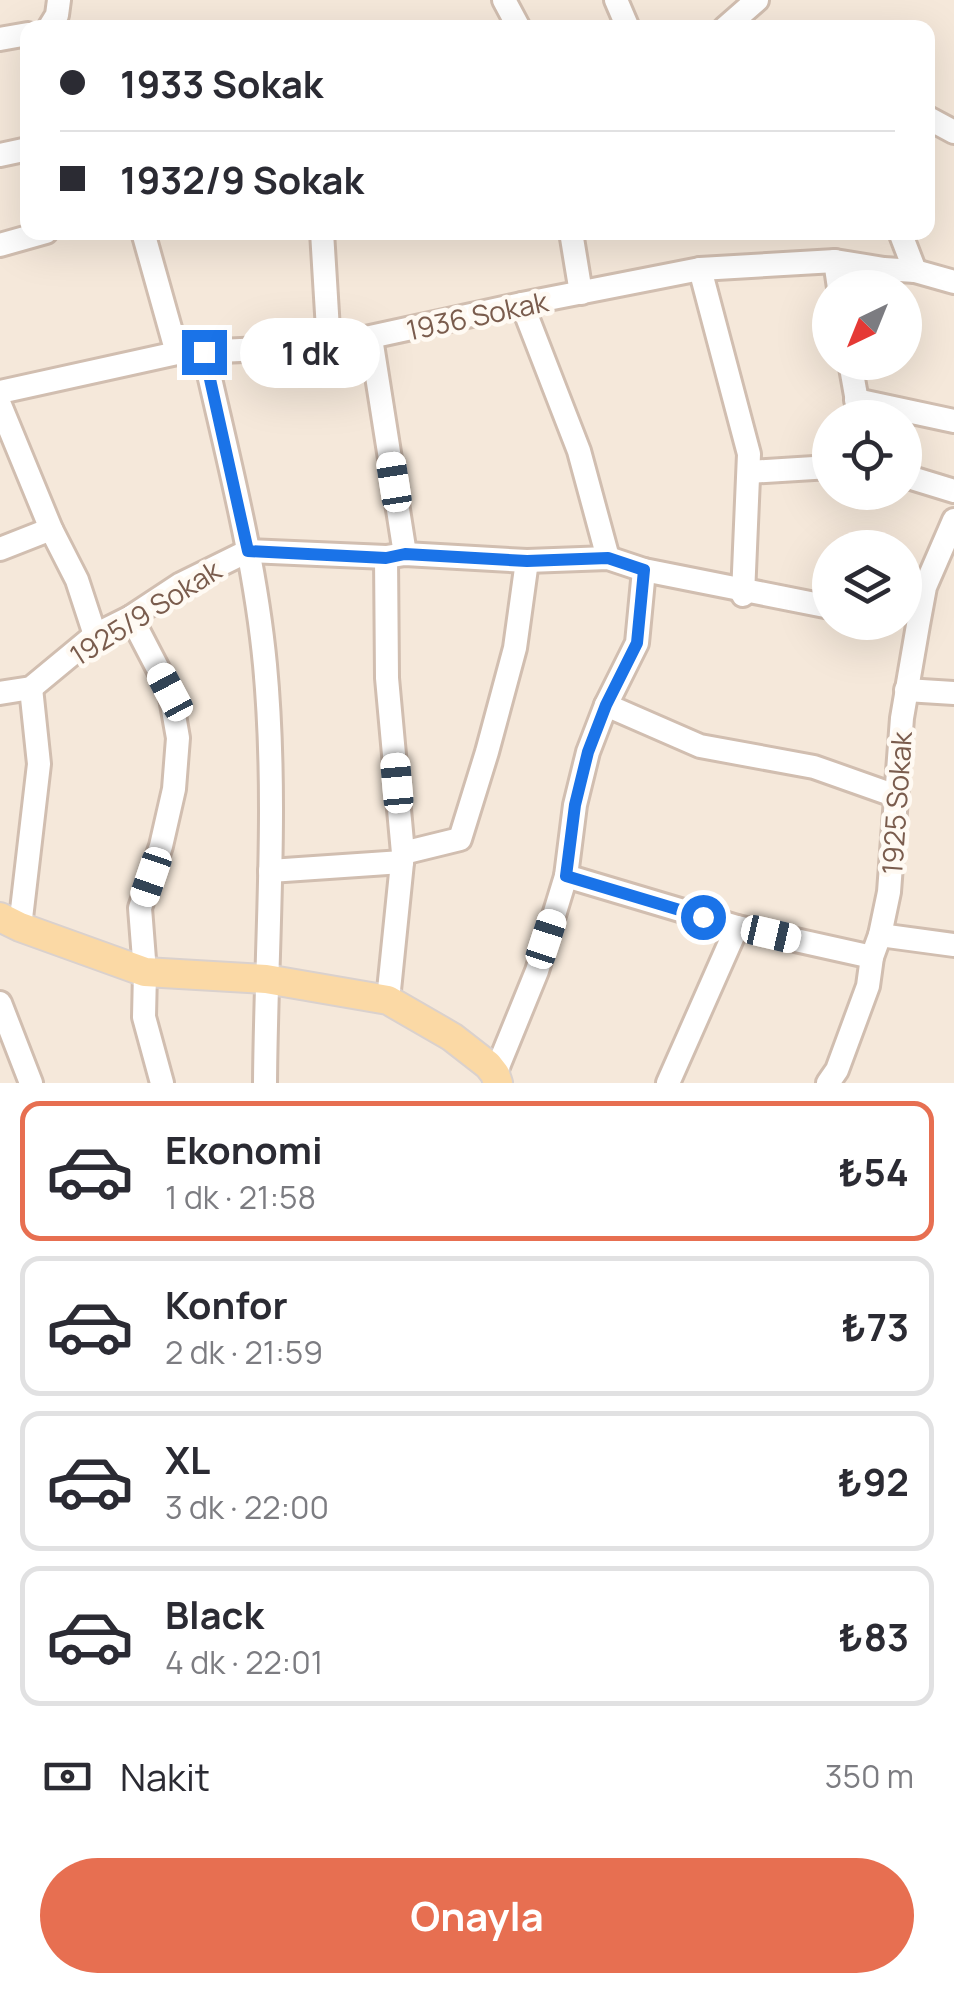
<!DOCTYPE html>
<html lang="tr">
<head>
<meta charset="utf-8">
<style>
  body { margin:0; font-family:Manrope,sans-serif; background:#f2f2f3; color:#2b2b33; height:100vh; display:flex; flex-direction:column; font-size:38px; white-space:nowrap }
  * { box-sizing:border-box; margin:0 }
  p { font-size:32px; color:#7c7c81 }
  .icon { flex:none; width:55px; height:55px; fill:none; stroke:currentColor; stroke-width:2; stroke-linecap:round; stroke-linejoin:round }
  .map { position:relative; height:1083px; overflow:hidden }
  .sheet { display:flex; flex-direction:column; background:#fff; flex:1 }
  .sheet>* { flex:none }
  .hud { position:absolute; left:20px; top:20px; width:915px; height:220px; border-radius:20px; box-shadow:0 10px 40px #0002; display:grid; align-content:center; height:220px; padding:0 40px; background:#fff }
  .needle { width:65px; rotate:223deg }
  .controls { position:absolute; left:812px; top:270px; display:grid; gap:20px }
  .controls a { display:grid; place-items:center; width:110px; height:110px; border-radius:50%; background:#fff; box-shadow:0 10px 40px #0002; font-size:50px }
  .end { position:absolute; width:45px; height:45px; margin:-22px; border:12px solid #1a73e8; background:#fff; box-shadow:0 0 0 5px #fff }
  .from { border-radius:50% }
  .bubble { position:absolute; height:70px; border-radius:35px; background:#fff; box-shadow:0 10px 40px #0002; font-size:32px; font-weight:700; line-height:70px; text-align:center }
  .car { position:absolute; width:30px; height:60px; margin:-30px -15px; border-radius:12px; box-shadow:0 0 8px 2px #0007; background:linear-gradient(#fff 24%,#345 0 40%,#fff 0 76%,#345 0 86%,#fff 0) }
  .hud b { display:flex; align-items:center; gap:35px; height:95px; font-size:38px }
  .hud b+b { border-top:2px solid #e1e1e2 }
  .hud i { width:25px; height:25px; background:#2b2b33 }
  ul { padding:18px 0 0; list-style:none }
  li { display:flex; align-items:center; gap:30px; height:140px; margin:0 20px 15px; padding:0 20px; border:5px solid #e1e1e2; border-radius:20px }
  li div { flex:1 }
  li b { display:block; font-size:38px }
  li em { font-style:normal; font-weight:700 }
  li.selected { border-color:#e76f51 }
  li>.icon { width:90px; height:90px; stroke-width:1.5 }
  .pay { display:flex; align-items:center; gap:25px; height:110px; padding:0 40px; font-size:38px }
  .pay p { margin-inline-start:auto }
  .primary-button { display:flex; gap:20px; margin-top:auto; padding:20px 40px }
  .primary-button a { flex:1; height:115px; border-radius:60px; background:#e76f51; color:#fff; font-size:40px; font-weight:700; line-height:115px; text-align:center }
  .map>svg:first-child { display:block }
  .residential { fill:#f5e8da; fill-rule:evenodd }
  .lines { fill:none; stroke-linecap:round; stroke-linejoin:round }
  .minor-casing { stroke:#d1beb0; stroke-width:28 }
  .major-casing { stroke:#dad1cd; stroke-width:32 }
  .minor { stroke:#fff; stroke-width:22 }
  .major { stroke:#fbd9a5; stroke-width:28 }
  .route { stroke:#1a73e8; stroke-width:12 }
  .labels { text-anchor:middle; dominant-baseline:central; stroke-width:9; stroke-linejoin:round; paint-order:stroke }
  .street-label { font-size:28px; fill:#7a5c4d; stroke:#fffaf3 }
</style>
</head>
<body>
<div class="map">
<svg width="954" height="1083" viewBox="0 0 954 1083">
  <rect width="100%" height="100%" fill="#fdf6ec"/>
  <path class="residential" d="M 0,0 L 954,0 L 954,1083 L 0,1083 ZM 28,28 L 928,28 L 928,232 L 28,232 ZM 830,288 L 905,288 L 905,362 L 830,362 ZM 830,418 L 905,418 L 905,492 L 830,492 ZM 830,548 L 905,548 L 905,622 L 830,622 Z"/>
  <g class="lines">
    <g class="minor-casing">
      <g id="minor">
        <polyline points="504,0 519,28"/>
        <polyline points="616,0 628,28"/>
        <polyline points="49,28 57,15 59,0"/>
        <polyline points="725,28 757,0"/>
        <polyline points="0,39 28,34"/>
        <polyline points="928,118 954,132"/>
        <polyline points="0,155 28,149"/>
        <polyline points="143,232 177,353"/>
        <polyline points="322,232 329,346"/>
        <polyline points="571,232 581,293"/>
        <polyline points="900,232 915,271"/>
        <polyline points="0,245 46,232"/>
        <polyline points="835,261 839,288"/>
        <polyline points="700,269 749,454 743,595"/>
        <polyline points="522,304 579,451 608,558"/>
        <polyline points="371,338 405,554"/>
        <path d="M 204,352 C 227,455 255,559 265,665 C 278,804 266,944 265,1083"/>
        <polyline points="850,362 860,418"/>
        <polyline points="0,392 177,353 329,346 522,304 700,269 835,261 884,269 915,271 954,282"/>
        <polyline points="856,400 954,421"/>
        <polyline points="0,405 51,529 77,580 95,635"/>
        <polyline points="749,472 830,467"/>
        <polyline points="905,476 954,491"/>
        <polyline points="0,549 51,529"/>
        <polyline points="386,557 387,678 403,853 388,1000"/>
        <polyline points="131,617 170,692 178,738 174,789 161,846 140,908 145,972 144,1017 162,1083"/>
        <polyline points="906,690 954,693"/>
        <polyline points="0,693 31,688 95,635 131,617 181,584 248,551 386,557 405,554 527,561 608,558 644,570 830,607"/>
        <polyline points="606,705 700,746 814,767 896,796"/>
        <polyline points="403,853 460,839 487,752 515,648 527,561"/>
        <polyline points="270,871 402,862"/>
        <polyline points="566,876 737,927 872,957"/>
        <polyline points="20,927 39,764 31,688"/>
        <polyline points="880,935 954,945"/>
        <polyline points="0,1003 31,1083"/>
        <polyline points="495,1074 537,971 566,876 575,805 588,752 606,705 637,643 644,570"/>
        <polyline points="668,1083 737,927"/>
        <polyline points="828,1083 837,1070 868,986 872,957 880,935 889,892 902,718 918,625 925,587 954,520"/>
      </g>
    </g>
    <g class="major-casing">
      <polyline id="major" points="0,917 20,927 145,972 266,979 388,1000 452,1037 488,1065 495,1074 498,1083"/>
    </g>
    <use href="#minor" class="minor"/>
    <use href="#major" class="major"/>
  </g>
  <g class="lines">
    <polyline class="route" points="204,352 248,551 386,558 405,554 527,561 608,558 644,570 637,643 606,705 588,752 575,805 566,876 703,917"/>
  </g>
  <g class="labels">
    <g class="street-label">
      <text transform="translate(477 315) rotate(-12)">1936 Sokak</text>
      <text transform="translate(145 612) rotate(-32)">1925/9 Sokak</text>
      <text transform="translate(896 803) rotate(-86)">1925 Sokak</text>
    </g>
  </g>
</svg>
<div class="controls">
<a><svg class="needle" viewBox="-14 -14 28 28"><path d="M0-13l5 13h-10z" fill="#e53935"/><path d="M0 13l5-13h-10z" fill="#7c7c81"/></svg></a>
<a><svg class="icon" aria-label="locate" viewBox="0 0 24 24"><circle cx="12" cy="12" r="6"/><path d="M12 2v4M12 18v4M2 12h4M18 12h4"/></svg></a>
<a><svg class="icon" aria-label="layers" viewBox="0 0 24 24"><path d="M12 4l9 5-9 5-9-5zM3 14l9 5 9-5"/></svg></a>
</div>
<i class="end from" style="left:703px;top:917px"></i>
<i class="end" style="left:204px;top:352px"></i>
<div class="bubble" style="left:240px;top:318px;width:140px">1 dk</div>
<i class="car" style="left:394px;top:482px;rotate:351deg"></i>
<i class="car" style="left:170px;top:692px;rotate:332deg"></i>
<i class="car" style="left:397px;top:783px;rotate:355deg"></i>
<i class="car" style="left:151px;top:877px;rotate:199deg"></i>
<i class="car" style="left:771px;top:934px;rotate:103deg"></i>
<i class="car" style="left:546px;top:939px;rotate:18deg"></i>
<div class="hud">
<b><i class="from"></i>1933 Sokak</b>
<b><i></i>1932/9 Sokak</b>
</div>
</div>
<section class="sheet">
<ul>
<li class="selected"><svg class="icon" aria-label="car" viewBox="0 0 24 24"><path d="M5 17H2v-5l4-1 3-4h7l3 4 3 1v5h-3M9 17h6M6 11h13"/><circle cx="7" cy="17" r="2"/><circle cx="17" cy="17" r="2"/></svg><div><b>Ekonomi</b><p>1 dk · 21:58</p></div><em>₺54</em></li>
<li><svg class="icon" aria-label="car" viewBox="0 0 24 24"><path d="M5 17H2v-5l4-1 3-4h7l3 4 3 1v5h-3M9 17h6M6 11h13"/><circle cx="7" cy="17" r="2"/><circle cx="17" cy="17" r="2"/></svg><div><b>Konfor</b><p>2 dk · 21:59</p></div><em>₺73</em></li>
<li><svg class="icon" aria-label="car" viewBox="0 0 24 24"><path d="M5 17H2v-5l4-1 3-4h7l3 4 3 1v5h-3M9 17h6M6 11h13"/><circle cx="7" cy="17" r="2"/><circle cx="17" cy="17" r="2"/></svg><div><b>XL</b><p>3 dk · 22:00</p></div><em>₺92</em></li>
<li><svg class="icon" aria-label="car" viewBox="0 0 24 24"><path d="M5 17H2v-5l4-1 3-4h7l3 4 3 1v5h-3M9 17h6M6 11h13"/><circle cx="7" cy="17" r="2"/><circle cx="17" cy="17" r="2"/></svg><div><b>Black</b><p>4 dk · 22:01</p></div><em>₺83</em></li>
</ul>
<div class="pay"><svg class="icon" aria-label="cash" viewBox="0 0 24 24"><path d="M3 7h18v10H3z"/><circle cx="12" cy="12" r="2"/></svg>Nakit<p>350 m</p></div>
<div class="primary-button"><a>Onayla</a></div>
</section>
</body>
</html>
